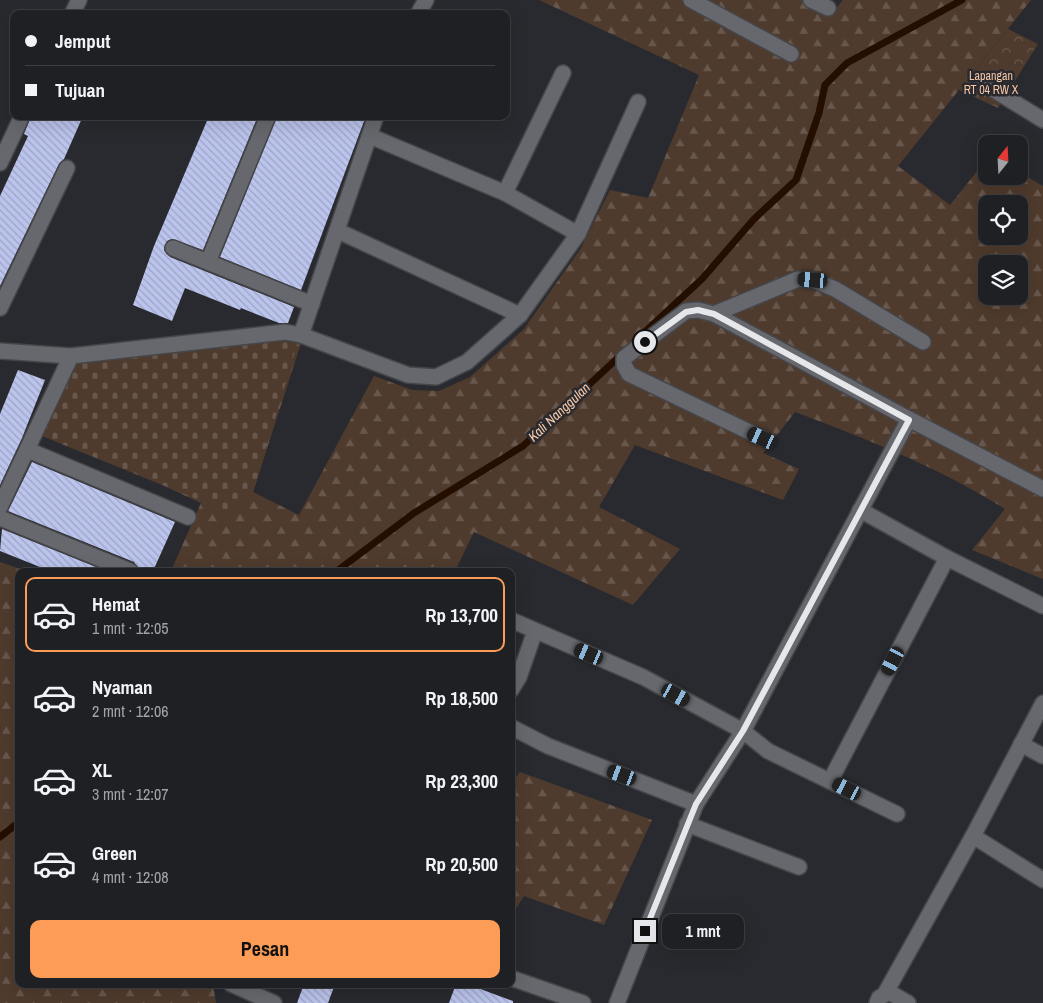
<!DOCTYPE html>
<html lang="id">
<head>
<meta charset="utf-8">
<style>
  body { margin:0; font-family:"Archivo Narrow",sans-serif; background:#2c2d30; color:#f1f3f6; height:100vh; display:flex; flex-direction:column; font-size:19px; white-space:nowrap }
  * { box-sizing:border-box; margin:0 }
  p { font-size:16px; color:#a1a3a6 }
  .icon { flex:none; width:28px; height:28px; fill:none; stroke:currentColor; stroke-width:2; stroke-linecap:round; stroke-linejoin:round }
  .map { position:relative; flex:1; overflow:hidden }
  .sheet { position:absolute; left:15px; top:568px; width:500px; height:420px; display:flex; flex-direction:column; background:#1f2023; border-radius:10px; box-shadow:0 5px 20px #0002,0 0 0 1px #3c3e41 }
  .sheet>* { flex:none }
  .guide { position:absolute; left:10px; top:10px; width:500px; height:110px; border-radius:10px; box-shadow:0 5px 20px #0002,0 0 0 1px #3c3e41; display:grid; align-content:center; height:110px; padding:0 15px; background:#1f2023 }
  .needle { width:32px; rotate:18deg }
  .buttons { position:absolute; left:978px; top:135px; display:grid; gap:10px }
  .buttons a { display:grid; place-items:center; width:50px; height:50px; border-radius:10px; background:#1f2023; box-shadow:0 5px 20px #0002,0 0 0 1px #3c3e41; font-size:25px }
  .end { position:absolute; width:22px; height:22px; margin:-11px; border:6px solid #e6e7ea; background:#111; box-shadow:0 0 0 2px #111 }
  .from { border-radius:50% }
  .bubble { position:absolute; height:35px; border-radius:10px; background:#1f2023; box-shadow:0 5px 20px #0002,0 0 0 1px #3c3e41; font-size:16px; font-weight:700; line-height:35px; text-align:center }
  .car { position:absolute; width:15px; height:30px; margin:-15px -8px; border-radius:6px; box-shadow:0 0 4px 1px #0007; background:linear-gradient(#222 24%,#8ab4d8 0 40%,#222 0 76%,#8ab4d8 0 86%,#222 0) }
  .guide b { display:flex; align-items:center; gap:18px; height:48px; font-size:19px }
  .guide b+b { border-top:1px solid #3c3e41 }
  .guide i { width:12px; height:12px; background:#f1f3f6 }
  ul { padding:9px 0 0; list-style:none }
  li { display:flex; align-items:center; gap:15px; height:75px; margin:0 10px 8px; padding:0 5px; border:2px solid transparent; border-radius:10px }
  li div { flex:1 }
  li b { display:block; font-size:19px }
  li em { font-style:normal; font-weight:700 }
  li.on { border-color:#fd9c56 }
  li>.icon { width:45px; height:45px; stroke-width:1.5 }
  .action { display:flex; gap:10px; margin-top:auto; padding:10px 15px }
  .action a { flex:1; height:58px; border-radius:10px; background:#fd9c56; color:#111; font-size:20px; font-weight:700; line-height:58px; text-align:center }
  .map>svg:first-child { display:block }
  .forest { fill:url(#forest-firs); fill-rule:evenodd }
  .cemetery { fill:url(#cemetery-stones) }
  .park { fill:url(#park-crowns) }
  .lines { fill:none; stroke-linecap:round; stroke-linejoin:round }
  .stream { stroke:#240e00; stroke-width:7 }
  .building { fill:url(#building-back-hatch) }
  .minor-casing { stroke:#45464a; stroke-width:18 }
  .minor { stroke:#66686d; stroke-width:15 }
  .route { stroke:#e6e7ea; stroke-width:6 }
  .labels { text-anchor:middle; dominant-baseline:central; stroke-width:5; stroke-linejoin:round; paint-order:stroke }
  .park-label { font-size:12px; fill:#f8c7a6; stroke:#292a2f }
  .water-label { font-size:14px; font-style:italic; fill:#f8c7a7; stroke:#292a2f }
</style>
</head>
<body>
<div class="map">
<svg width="1043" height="1003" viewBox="0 0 1043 1003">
  <defs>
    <pattern id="forest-firs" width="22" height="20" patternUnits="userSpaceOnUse" patternTransform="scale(1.25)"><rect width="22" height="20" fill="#4f3b2d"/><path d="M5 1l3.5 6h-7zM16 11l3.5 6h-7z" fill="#68574c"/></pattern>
    <pattern id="cemetery-stones" width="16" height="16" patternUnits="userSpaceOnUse" patternTransform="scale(1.25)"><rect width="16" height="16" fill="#4f3b2d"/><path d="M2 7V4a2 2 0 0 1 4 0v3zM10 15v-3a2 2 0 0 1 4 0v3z" fill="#68574c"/></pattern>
    <pattern id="park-crowns" width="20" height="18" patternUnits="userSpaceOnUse" patternTransform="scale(1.25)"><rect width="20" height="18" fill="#4f3b2d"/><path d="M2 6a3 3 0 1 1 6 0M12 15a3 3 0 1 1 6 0" fill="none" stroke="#68574c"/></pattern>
    <pattern id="building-back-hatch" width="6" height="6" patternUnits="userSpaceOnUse" patternTransform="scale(1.25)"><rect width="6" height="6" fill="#bbc4ed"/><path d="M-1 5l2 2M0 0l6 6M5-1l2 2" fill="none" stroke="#9ea4c3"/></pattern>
  </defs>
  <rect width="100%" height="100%" fill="#292a2f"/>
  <g class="forest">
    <path d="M 539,0 L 808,0 L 833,12 L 843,0 L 1031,0 L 898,166 L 950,205 L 986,160 L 986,176 L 1019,176 L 1019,172 L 1043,186 L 1043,579 L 972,550 L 1005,509 C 940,468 867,439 795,412 L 763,453 L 799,469 L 783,500 L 635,445 L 599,507 L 680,549 L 633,605 L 474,532 L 455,571 L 171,571 L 201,503 L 43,430 L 74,359 L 303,337 L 253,492 L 299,515 L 374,376 L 412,390 L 439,391 L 470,377 L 524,329 L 581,248 L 610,190 L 648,198 L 699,75 ZM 986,204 L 1019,204 L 1019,236 L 986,236 ZM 986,264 L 1019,264 L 1019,296 L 986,296 Z"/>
    <polygon points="0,562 26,571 19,571 19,984 213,984 216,1003 0,1003"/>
    <polygon points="520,772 652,820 604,925 524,896 511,916 511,784"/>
  </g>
  <polygon class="cemetery" points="298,341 253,492 231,513 37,434 68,362 177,349"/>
  <polygon class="park" points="1008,29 1038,44 998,108 959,90"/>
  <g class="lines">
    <g class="stream">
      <polyline points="635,341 702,279 754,219 796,180 819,113 825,85 847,63 962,0"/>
      <polyline points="337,571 414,513 523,446 622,354"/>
      <polyline points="0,837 19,822"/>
    </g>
  </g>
  <g class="building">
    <polygon points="31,116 83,116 64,159 59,164 0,286 0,196 28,136 24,134"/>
    <polygon points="209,116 258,116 203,250 172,239 167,241 164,250 170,257 294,307 288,323 279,323 241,308 240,310 185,288 172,321 133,305 154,246"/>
    <polygon points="277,116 366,116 301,290 220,257"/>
    <polygon points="18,370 45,380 22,438 0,485 0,414"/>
    <polygon points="32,462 175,522 153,571 139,571 134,562 8,511"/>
    <polygon points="2,529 106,571 50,571 0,551"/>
    <polygon points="304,984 335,984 328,1003 297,1003"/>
    <polygon points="456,984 467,984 513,1001 513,1003 449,1003"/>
  </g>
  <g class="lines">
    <g class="minor-casing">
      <g id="minor">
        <polyline points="691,0 791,54"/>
        <polyline points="811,0 828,8"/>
        <polyline points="72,14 79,0"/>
        <polyline points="418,14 426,0"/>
        <polyline points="981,82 1043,120"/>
        <polyline points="370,136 505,193 578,234"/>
        <polyline points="0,163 22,116"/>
        <polyline points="505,193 563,73"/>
        <polyline points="338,231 520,315"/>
        <polyline points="173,248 312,304"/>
        <polyline points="208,262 268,116"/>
        <polyline points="0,308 67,168"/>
        <polyline points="714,314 798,279 813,280 835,289 923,342"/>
        <polyline points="301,335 408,375 436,377 467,362 520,315 578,234 638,102"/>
        <polyline points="0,351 71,356 285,332 301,335 376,116"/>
        <polyline points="909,419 1043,489"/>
        <polyline points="28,450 188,517"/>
        <polyline points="0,507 71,356"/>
        <polyline points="860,510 947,558 1043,606"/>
        <polyline points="0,518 130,571"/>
        <polyline points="511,620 643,677 743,731 768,751 897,814"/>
        <polyline points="511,690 519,677 535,631"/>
        <polyline points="511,727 548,746 696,804"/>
        <polyline points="1021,744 1043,756"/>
        <polyline points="830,781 947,558"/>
        <polyline points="687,824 799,867"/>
        <polyline points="973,836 1043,880"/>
        <polyline points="511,978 583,1003"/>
        <polyline points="231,984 274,1003"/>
        <polyline points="886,992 973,836 1043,703"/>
        <polyline points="617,1003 696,804 743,731 909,419 714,314 698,310 686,311 624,358 624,365 629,374 762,438"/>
        <polyline points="877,1003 879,998 889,992 908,1003"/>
      </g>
    </g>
    <use href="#minor" class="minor"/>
  </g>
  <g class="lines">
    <polyline class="route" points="645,342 686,312 698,310 714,314 909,420 743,731 696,804 645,931"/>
  </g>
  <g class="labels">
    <g class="park-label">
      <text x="991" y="76">Lapangan<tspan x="991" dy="14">RT 04 RW X</tspan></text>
    </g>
    <g class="water-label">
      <text transform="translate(559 412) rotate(-43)">Kali Nanggulan</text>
    </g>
  </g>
</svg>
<div class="buttons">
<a><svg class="needle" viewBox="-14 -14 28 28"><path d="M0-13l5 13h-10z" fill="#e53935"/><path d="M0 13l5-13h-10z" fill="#a1a3a6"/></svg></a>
<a><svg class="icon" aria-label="locate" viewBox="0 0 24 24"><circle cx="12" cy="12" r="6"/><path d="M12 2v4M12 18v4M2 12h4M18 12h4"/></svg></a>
<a><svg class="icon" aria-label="layers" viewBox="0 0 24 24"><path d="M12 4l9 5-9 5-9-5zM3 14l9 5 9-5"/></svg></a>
</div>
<i class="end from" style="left:645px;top:342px"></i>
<i class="end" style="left:645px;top:931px"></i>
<div class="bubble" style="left:662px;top:914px;width:82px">1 mnt</div>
<i class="car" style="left:813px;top:280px;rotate:275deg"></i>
<i class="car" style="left:762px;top:438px;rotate:295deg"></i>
<i class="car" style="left:589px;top:654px;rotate:293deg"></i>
<i class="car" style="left:893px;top:661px;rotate:208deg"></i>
<i class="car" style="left:676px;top:695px;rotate:119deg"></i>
<i class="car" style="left:622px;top:775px;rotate:291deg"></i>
<i class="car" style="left:847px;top:789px;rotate:297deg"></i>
<div class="guide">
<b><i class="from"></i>Jemput</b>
<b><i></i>Tujuan</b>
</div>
<section class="sheet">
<ul>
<li class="on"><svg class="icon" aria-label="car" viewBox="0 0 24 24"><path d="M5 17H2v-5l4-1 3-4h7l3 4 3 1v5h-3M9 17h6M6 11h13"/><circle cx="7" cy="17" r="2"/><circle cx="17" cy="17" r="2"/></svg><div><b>Hemat</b><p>1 mnt · 12:05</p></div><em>Rp 13,700</em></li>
<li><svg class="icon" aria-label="car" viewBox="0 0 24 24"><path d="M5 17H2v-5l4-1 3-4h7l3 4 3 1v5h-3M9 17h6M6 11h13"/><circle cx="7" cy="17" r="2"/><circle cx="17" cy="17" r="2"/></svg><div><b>Nyaman</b><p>2 mnt · 12:06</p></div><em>Rp 18,500</em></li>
<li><svg class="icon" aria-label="car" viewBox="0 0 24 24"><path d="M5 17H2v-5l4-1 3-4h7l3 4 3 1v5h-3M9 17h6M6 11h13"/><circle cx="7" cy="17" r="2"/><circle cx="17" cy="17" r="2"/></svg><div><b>XL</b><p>3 mnt · 12:07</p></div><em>Rp 23,300</em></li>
<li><svg class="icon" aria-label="car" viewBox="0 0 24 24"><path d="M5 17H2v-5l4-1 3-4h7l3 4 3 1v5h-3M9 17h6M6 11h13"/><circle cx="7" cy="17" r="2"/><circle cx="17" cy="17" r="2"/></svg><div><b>Green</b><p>4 mnt · 12:08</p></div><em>Rp 20,500</em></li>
</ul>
<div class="action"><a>Pesan</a></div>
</section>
</div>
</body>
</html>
